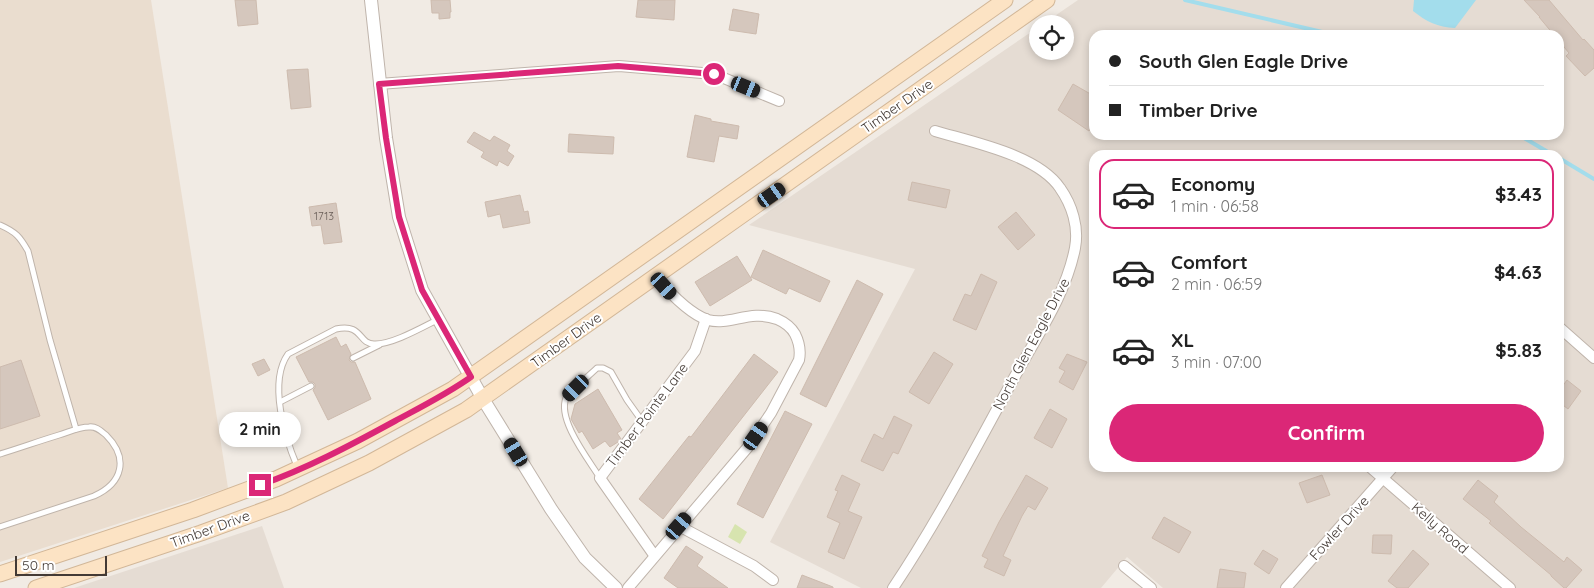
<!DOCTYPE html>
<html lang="en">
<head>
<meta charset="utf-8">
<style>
  body { margin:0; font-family:Quicksand,sans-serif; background:#f2f2f2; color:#222; height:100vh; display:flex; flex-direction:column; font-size:19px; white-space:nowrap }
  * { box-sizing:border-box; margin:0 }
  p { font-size:16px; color:#767676 }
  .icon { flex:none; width:28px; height:28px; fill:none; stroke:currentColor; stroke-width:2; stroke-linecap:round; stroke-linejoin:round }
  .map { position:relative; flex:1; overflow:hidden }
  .details { position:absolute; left:1089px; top:150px; width:475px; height:322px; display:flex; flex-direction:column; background:#fff; border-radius:15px; box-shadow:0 2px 8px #0003 }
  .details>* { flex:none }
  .top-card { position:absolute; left:1089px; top:30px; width:475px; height:110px; border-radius:15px; box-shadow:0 2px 8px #0003; display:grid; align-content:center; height:110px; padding:0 20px; background:#fff }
  .fabs { position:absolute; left:1029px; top:15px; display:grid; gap:10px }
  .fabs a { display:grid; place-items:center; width:45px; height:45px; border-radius:50%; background:#fff; box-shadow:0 2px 8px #0003; font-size:25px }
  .scale { position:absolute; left:15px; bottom:12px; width:92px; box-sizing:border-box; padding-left:5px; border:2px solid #433a35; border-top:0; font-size:14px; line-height:18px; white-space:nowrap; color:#433a35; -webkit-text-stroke:4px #fff; paint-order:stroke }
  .end { position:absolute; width:22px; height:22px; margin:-11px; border:6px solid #db2777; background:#fff; box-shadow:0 0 0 2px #fff }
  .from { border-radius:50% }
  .bubble { position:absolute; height:35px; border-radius:18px; background:#fff; box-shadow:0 2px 8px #0003; font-size:16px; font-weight:700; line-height:35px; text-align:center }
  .car { position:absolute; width:15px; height:30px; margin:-15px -8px; border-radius:6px; box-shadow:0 0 4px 1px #0007; background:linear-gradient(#222 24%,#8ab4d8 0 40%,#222 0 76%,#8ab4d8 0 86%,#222 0) }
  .top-card b { display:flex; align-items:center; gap:18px; height:48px; font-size:19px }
  .top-card b+b { border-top:1px solid #e0e0e0 }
  .top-card i { width:12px; height:12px; background:#222 }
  ul { padding:9px 0 0; list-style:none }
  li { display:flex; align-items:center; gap:15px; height:70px; margin:0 10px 8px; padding:0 10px; border:2px solid transparent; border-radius:15px }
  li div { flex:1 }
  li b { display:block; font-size:19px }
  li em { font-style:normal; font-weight:700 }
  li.selected { border-color:#db2777 }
  li>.icon { width:45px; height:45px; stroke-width:1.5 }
  .primary-button { display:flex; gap:10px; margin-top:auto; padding:10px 20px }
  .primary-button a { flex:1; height:58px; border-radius:30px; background:#db2777; color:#fff; font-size:20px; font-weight:700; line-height:58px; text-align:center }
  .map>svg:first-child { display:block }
  .residential { fill:#e5dcd3; fill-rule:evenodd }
  .education { fill:#eaddcf }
  .green { fill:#d7e4af }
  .water { fill:#a3ddec }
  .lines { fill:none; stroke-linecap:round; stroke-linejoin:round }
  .stream { stroke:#a3ddec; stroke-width:4 }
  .building { fill:#d5c7bd; stroke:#cdbbae }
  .service-casing { stroke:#bfb4ab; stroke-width:7 }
  .minor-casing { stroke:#bfb4ab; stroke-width:12 }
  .tertiary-casing { stroke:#bfb4ab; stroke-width:14 }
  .secondary-casing { stroke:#d2b798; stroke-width:17 }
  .service { stroke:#fff; stroke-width:5 }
  .minor { stroke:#fff; stroke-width:10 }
  .tertiary { stroke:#fff; stroke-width:12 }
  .secondary { stroke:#fce3c4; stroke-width:15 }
  .route { stroke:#db2777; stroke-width:6 }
  .labels { text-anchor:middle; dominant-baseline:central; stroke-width:4; stroke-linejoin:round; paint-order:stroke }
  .number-label { font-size:11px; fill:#685d57 }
  .street-label { font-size:14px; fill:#433a35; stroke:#fff }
</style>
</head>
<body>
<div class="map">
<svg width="1594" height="588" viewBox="0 0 1594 588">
  <rect width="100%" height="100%" fill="#f1ebe4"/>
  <g class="residential">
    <path d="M 1078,0 L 1594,0 L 1594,588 L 1163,588 L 1127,557 L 1101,588 L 861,588 L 770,542 L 915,269 L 749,225 L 1037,28 L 1038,51 L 1065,51 L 1065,24 L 1043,24 ZM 1094,35 L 1559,35 L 1559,135 L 1094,135 ZM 1094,155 L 1559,155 L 1559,468 L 1094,468 Z"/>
    <polygon points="262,526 284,588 74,588"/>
  </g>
  <polygon class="education" points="0,0 151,0 228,488 0,562"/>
  <polygon class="green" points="735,524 747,532 740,544 728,537"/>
  <path class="water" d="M 1414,0 L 1476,0 L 1455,28 C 1437,27 1427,22 1413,11 Z"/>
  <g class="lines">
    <g class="stream">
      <polyline points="1185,0 1335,35"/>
      <polyline points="1519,135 1553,155"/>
      <polyline points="1559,158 1594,179"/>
    </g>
  </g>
  <g class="building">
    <polygon points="235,0 256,0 258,24 238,26"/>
    <polygon points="431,0 450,0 451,12 450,12 450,18 439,19 439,13 432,13"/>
    <polygon points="638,0 675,0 674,20 636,17"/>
    <polygon points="1524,0 1549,0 1583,40 1584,39 1594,50 1594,68 1585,76 1566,56 1569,53 1559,41 1559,35 1554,35 1539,17 1540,17"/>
    <polygon points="733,9 759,14 756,34 729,30"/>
    <polygon points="308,69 311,107 291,109 287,70"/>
    <polygon points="1073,84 1094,96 1094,123 1089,131 1058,110"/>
    <polygon points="695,115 711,119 711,121 739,126 737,139 719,136 714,162 687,157"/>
    <polygon points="474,132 490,141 494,136 510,145 507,151 514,156 508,166 499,161 497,166 481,157 484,152 467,142"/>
    <polygon points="569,134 614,137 613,154 568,152"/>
    <polygon points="912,182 950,190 946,208 908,200"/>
    <polygon points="520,195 524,212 528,211 530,223 503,228 500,214 488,217 485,202"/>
    <polygon points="336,203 342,242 324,244 321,225 312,226 309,207"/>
    <polygon points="1016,212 1035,235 1018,250 998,227"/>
    <polygon points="763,250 830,281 820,302 789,288 786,294 751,277"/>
    <polygon points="737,256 752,280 710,306 695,282"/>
    <polygon points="981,274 997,282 976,330 953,320 965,294 971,296"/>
    <polygon points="857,280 883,294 826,407 800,394"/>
    <polygon points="336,337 341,347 346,344 351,354 349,360 351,362 355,362 371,399 328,420 313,390 315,388 315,384 313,382 309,382 296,357"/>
    <polygon points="934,352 953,364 929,404 909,392"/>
    <polygon points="754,354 778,372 663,519 639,499 689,436 691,437"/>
    <polygon points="1067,354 1087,362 1073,390 1059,382 1065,371 1059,368"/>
    <polygon points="264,359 270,370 258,376 252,364"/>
    <polygon points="21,360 40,416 0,429 0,367"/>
    <polygon points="1567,380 1581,391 1568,409 1559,402 1559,391"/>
    <polygon points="598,389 622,430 617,433 621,439 618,442 610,447 605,441 593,449 582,431 579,433 571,419 575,404"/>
    <polygon points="1050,409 1067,419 1052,448 1034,438"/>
    <polygon points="785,411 812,424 763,518 737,504"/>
    <polygon points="894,416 912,425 898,454 893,452 883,471 861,461 874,434 883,439"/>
    <polygon points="842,475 860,484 848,511 862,517 844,559 828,552 840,523 827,517 838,491 835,490"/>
    <polygon points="1026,475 1048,488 1035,510 1028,506 1022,516 1003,556 1011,560 1004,576 984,567 988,559 982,556 999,522"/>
    <polygon points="1322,475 1330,495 1307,503 1299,483"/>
    <polygon points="1478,480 1498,496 1494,502 1521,527 1564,562 1567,557 1582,570 1566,588 1564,588 1551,576 1551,575 1489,523 1491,521 1463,499"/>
    <polygon points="1164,517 1191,532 1179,553 1152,538"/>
    <polygon points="1373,535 1392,535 1391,554 1372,553"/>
    <polygon points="686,546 703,557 697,566 728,588 678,588 664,578"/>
    <polygon points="1263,550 1278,559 1269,574 1254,564"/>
    <polygon points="1413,550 1429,564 1408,588 1397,588 1388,581"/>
    <polygon points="1220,569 1246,573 1244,588 1217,588"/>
    <polygon points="802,575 833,587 833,588 797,588"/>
  </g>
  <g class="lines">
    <g class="service-casing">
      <g id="service">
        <path d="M 0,225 C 16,232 20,237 28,251 L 50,340 L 76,429"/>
        <polyline points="353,358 379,345"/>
        <polyline points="280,402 311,386"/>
        <path d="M 0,454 C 20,448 39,441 59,435 C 69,432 79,427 89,427 C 96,426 101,431 106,435 C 129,458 123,483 94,496 L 0,527"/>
        <path d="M 297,466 C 285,438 268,382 288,354 L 336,329 C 363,323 358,344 374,344 C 391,345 421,328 437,320"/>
        <path d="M 600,478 C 589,460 557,420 566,398 C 569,392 591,374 597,368 L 603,368 L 611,372 L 627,400 L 642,421"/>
      </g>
    </g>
    <g class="minor-casing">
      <g id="minor">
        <polyline points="379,84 619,66 714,74 779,101"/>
        <polyline points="1559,327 1594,358"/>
        <polyline points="1371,468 1510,588"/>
        <polyline points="679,526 754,566 773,580"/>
        <polyline points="654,555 600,478 695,351 706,319"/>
        <polyline points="1124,566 1151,588"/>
        <path d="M 628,588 L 748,447 L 771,413 L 799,360 C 801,350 799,342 795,334 C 791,327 784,322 777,319 C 750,309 730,326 708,320 C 689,314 668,291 655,276"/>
        <path d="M 893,588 C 938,521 975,449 1014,378 C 1036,337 1066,295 1075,248 C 1079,227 1072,205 1060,188 C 1038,155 972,142 935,131"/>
        <polyline points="1286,588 1392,468"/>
      </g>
    </g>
    <g class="tertiary-casing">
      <polyline id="tertiary" points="371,0 386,138 399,217 422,290 483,399 551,509 585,558 616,588"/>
    </g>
    <g class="secondary-casing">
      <g id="secondary">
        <polyline points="0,574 193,510 276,479 358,441 453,389 1005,0"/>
        <polyline points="36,588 201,533 286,502 369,463 466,410 1047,0"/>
      </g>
    </g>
    <use href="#service" class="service"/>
    <use href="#minor" class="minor"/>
    <use href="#tertiary" class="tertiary"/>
    <use href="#secondary" class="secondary"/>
  </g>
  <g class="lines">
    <path class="route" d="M 260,485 C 306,469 351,445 395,421 C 421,407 447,394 471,377 L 422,290 L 399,217 L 386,138 L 379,84 L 618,66 L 714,74"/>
  </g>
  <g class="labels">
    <g class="number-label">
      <text x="324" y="216">1713</text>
    </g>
    <g class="street-label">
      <text transform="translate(897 106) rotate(-35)">Timber Drive</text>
      <text transform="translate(566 340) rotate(-36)">Timber Drive</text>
      <text transform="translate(1031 344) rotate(-62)">North Glen Eagle Drive</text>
      <text transform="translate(647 415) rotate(-53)">Timber Pointe Lane</text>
      <text transform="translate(1339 528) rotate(-48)">Fowler Drive</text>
      <text transform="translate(1440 528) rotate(41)">Kelly Road</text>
      <text transform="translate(210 529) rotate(-20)">Timber Drive</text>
    </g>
  </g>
</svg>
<div class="fabs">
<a><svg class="icon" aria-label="locate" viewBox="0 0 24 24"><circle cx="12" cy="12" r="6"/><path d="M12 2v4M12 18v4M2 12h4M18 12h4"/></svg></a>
</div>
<div class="scale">50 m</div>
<i class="end from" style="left:714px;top:74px"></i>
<i class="end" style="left:260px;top:485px"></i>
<div class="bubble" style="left:219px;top:412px;width:82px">2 min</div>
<i class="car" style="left:746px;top:87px;rotate:112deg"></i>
<i class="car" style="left:772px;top:195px;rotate:55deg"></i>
<i class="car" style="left:664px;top:286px;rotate:138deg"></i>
<i class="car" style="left:576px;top:388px;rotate:225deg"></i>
<i class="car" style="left:756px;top:436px;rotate:35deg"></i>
<i class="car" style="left:516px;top:452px;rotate:329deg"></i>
<i class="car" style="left:679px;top:526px;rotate:41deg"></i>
<div class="top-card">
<b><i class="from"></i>South Glen Eagle Drive</b>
<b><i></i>Timber Drive</b>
</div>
<section class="details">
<ul>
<li class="selected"><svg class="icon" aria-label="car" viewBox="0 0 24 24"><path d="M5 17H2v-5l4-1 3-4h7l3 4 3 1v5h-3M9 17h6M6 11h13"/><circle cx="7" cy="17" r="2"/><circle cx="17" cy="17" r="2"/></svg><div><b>Economy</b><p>1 min · 06:58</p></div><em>$3.43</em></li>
<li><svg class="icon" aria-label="car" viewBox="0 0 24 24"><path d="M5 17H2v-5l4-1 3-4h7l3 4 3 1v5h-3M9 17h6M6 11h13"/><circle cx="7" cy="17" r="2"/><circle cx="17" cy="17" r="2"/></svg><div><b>Comfort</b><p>2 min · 06:59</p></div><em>$4.63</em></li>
<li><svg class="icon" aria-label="car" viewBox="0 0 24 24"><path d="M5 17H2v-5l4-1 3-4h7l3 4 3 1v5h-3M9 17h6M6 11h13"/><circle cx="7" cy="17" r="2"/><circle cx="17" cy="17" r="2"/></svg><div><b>XL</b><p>3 min · 07:00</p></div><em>$5.83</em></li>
</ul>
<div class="primary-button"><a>Confirm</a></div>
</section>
</div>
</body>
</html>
